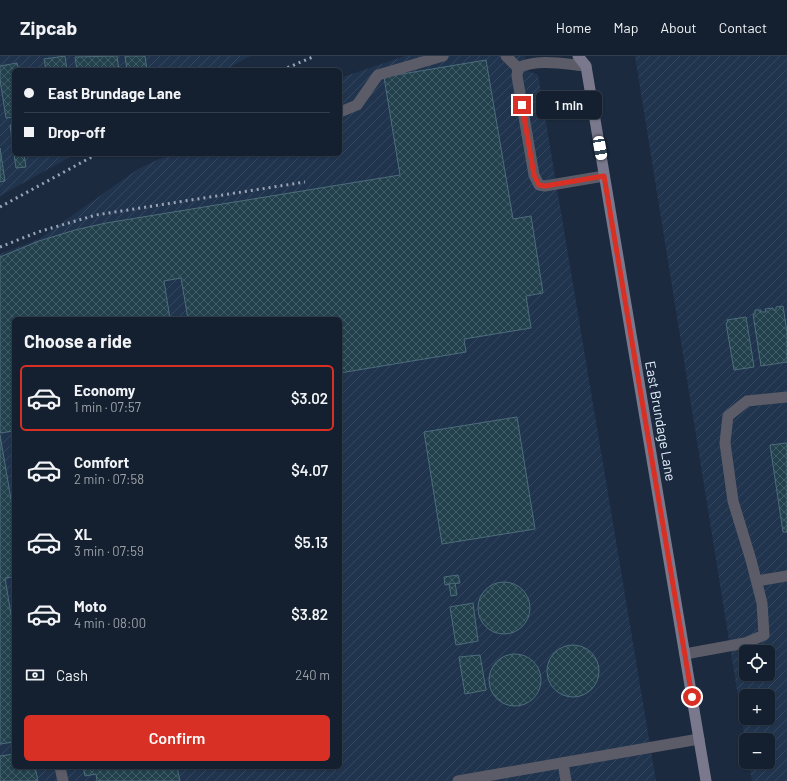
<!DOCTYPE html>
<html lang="en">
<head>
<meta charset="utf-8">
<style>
  body { margin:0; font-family:Barlow,sans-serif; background:#1d2837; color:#f1f3f6; height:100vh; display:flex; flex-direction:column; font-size:15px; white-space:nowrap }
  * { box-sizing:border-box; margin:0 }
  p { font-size:13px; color:#9da3aa }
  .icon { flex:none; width:22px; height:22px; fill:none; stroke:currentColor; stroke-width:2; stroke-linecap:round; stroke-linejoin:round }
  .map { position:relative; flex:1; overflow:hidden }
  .details { position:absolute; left:12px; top:261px; width:330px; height:452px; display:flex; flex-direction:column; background:#14202f; border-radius:6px; box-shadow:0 1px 3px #0004,0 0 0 1px #333e4b }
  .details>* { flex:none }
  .hud { position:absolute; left:12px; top:12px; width:330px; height:88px; border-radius:6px; box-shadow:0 1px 3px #0004,0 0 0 1px #333e4b; display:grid; align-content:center; height:88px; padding:0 12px; background:#14202f }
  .controls { position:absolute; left:739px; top:589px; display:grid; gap:8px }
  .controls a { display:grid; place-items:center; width:36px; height:36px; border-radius:6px; background:#14202f; box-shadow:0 1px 3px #0004,0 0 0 1px #333e4b; font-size:20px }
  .end { position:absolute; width:18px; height:18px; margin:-9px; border:5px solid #d93025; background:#fff; box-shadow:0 0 0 2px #fff }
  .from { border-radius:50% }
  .bubble { position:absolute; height:28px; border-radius:6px; background:#14202f; box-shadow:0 1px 3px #0004,0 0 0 1px #333e4b; font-size:13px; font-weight:600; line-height:28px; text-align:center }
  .car { position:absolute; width:12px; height:24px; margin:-12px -6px; border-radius:5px; box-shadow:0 0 3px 1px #0007; background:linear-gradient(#fff 24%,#345 0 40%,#fff 0 76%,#345 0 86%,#fff 0) }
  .hud b { display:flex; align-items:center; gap:14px; height:38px; font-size:15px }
  .hud b+b { border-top:1px solid #333e4b }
  .hud i { width:10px; height:10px; background:#f1f3f6 }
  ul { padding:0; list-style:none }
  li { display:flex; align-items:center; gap:12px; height:66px; margin:0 8px 6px; padding:0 4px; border:2px solid transparent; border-radius:6px }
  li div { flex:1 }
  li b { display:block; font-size:15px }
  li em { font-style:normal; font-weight:600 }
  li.active { border-color:#d93025 }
  li>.icon { width:36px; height:36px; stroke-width:1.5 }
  h2 { padding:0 12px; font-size:18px; line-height:48px }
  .pay { display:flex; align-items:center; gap:10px; height:44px; padding:0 12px; font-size:15px }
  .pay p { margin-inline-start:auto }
  .button { display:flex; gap:8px; margin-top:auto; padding:8px 12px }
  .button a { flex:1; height:46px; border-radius:6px; background:#d93025; color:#fff; font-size:16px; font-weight:600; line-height:46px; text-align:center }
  header { display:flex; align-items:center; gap:24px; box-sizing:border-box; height:56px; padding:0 20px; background:#14202f; border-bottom:1px solid #333e4b }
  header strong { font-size:19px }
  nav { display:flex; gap:22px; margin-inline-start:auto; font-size:14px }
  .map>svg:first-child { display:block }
  .industrial { fill:url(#industrial-furrows); fill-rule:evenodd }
  .building { fill:url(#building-cross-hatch); stroke:#4d6d7b }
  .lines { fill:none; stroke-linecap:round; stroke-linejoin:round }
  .service { stroke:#5c5c68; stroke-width:11 }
  .secondary { stroke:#79788c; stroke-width:11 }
  .rail { stroke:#98a4b5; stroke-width:3; stroke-dasharray:2 4; stroke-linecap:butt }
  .route { stroke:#d93025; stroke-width:5 }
  .labels { text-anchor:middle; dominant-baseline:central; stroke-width:3; stroke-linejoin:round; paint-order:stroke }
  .street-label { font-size:14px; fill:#e6f0fe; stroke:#1b2a3f }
</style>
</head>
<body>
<header>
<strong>Zipcab</strong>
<nav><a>Home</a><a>Map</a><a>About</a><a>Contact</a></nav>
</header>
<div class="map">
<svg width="787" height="725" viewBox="0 0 787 725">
  <defs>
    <pattern id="industrial-furrows" width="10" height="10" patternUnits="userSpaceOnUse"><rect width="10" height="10" fill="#21344e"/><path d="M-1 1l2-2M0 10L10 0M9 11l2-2" fill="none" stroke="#364860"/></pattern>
    <pattern id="building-cross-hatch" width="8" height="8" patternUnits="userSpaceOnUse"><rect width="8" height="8" fill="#22414d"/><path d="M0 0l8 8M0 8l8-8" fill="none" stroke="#425d68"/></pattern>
  </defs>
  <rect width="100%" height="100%" fill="#1b2a3f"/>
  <g class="industrial">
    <polygon points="0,0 250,0 225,14 14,14 14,98 75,98 0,140"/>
    <path d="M 405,0 L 525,0 L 528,15 L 538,19 L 656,725 L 0,725 L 0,198 L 39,183 L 138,113 L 170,98 L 340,98 L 340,22 ZM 14,263 L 340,263 L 340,711 L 14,711 Z"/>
    <path d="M 635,0 L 787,0 L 787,725 L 752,725 L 749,706 L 768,706 L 768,684 L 746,684 L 746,690 ZM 746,596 L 768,596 L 768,618 L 746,618 ZM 746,640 L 768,640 L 768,662 L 746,662 Z"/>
  </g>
  <g class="building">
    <polygon points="65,0 67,14 46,14 44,3"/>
    <polygon points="117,0 119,14 77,14 75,1"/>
    <polygon points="125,0 145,0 147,14 127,14"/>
    <polygon points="486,4 513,163 531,160 543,237 526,240 531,272 464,283 466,296 340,317 340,263 188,263 181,222 164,225 170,263 14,263 14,375 0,377 0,201 39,185 75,174 106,167 400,119 384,21"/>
    <polygon points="17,7 19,14 14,14 14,61 6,62 0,24 0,10"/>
    <polygon points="14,68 14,97 10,69"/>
    <polygon points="0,92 5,125 0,126"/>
    <polygon points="14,98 24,98 26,111 16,112"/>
    <polygon points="783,250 787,276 787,306 761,310 753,258 755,258 755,254 761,254 761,256 766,256 765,253 773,252 773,254 776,254 776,251"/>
    <polygon points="746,261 754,311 734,314 726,267 728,266 727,264"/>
    <polygon points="517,361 535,473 442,488 424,376"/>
    <polygon points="0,379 14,461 14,521 5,522 14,577 14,686 0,688"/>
    <polygon points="787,387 787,476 783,476 770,389"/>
    <polygon points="458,519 460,527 445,529 444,521"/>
    <circle cx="504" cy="552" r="26"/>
    <polygon points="455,527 457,539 451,540 449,528"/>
    <polygon points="473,547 478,585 456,589 450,551"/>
    <circle cx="573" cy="615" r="26"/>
    <circle cx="515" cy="624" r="26"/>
    <polygon points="480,599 486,634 465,638 459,601"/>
    <polygon points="14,698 14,711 35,711 38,725 0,725 0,700"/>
    <polygon points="83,711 177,711 180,725 97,725 96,718 85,720"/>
  </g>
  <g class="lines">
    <g class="service">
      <polyline points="506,0 518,12"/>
      <path d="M 586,10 C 565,8 537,2 518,12 L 517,20 L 534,119 L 539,129 L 545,130 L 604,120"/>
      <polyline points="340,56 357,49 378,19 443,0"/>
      <polyline points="757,525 787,520"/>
      <polyline points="685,598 745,587 764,579 762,547 751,504 733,445 725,387 728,360 747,345 787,341"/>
      <polyline points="563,707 566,725"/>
      <polyline points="60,711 63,725"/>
      <polyline points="458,725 699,683"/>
    </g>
    <polyline class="secondary" points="578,0 586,10 706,725"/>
    <g class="rail">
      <polyline points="282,14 315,0"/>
      <polyline points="0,151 97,98"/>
      <polyline points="0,191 38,176 96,159 305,126"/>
    </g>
  </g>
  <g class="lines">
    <polyline class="route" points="522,49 534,119 539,129 545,130 604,120 692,641"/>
  </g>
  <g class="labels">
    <g class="street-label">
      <text transform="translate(661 365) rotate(80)">East Brundage Lane</text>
    </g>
  </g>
</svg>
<div class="controls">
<a><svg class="icon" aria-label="locate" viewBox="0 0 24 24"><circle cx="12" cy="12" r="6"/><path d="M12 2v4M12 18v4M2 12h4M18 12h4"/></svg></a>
<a>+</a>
<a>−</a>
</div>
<i class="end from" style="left:692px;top:641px"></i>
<i class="end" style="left:522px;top:49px"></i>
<div class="bubble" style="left:536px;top:35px;width:66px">1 min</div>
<i class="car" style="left:600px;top:92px;rotate:170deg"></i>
<div class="hud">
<b><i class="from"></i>East Brundage Lane</b>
<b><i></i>Drop-off</b>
</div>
<section class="details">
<h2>Choose a ride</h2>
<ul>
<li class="active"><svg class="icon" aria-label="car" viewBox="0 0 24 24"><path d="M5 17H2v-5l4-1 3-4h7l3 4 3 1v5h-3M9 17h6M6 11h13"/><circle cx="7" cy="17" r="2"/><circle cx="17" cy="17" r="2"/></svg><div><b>Economy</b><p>1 min · 07:57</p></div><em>$3.02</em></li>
<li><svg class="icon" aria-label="car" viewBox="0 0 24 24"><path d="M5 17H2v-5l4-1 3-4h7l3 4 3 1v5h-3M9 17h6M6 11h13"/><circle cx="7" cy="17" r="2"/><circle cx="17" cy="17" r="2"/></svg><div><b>Comfort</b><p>2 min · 07:58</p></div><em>$4.07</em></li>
<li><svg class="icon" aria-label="car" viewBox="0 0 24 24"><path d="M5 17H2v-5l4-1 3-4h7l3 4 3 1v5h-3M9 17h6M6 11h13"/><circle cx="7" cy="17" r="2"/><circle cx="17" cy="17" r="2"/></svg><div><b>XL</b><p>3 min · 07:59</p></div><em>$5.13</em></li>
<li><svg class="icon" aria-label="car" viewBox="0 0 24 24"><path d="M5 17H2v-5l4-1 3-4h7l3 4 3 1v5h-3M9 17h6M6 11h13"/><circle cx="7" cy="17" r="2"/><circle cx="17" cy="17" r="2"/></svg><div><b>Moto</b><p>4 min · 08:00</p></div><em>$3.82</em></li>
</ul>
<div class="pay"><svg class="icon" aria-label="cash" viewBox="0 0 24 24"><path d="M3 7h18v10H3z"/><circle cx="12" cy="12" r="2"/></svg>Cash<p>240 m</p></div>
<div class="button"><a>Confirm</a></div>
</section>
</div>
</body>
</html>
